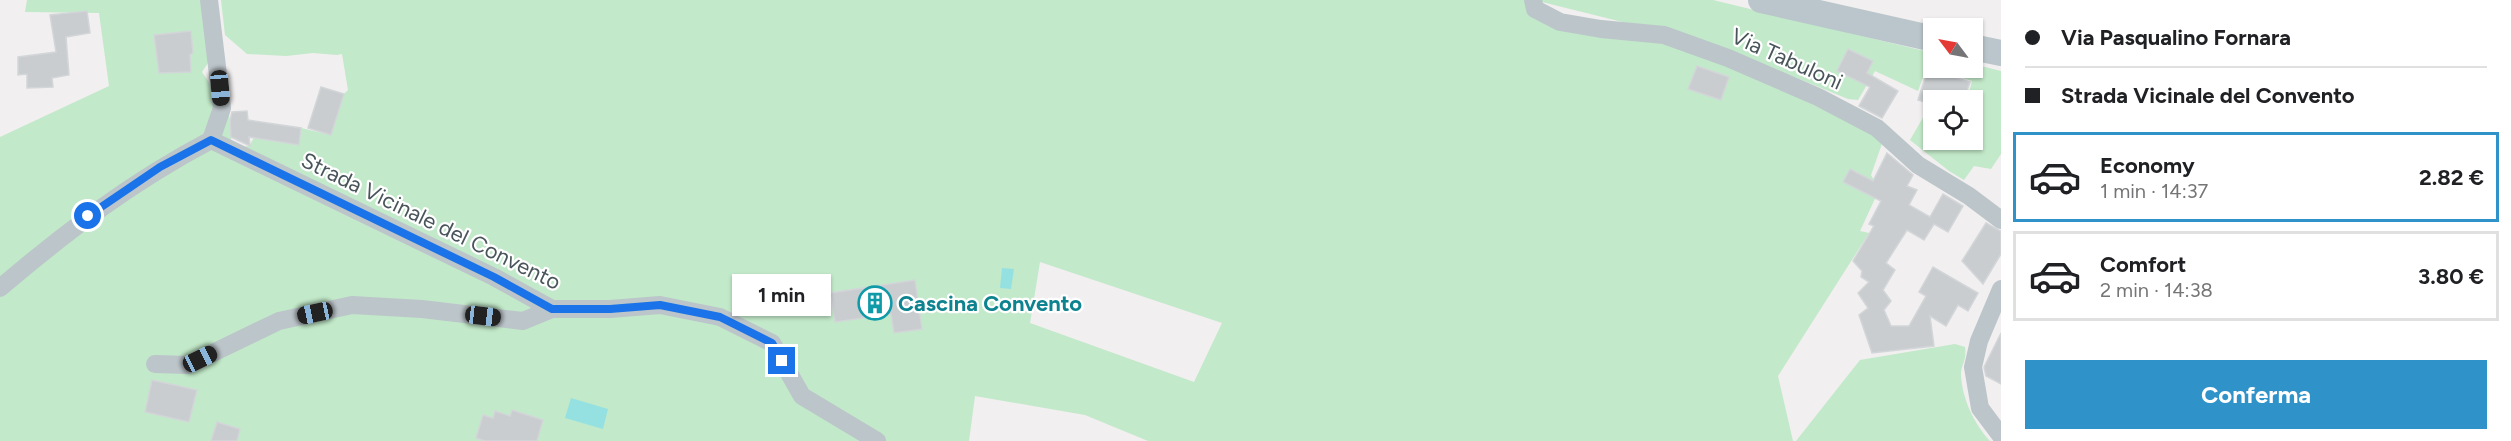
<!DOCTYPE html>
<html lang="it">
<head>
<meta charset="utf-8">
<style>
  body { margin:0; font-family:Figtree,sans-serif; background:#f2f2f2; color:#202124; height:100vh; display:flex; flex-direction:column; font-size:22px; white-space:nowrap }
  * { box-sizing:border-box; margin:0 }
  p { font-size:20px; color:#757577 }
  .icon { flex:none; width:33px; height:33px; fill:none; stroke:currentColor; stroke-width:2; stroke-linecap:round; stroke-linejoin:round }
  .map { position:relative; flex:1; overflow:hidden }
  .side { display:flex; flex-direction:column; background:#fff; width:510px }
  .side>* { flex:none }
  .top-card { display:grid; align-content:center; height:132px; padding:0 24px; background:#fff }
  .needle { width:39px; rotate:302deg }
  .fabs { position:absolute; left:1923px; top:18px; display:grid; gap:12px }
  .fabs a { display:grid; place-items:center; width:60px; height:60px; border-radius:0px; background:#fff; box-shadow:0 2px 4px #0004; font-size:30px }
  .end { position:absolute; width:27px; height:27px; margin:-14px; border:8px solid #1a73e8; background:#fff; box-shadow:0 0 0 3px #fff }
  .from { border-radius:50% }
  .bubble { position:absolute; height:42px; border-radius:0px; background:#fff; box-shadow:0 2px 4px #0004; font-size:20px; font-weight:700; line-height:42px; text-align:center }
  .car { position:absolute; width:18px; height:36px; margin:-18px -9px; border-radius:8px; box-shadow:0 0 4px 2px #0007; background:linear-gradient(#222 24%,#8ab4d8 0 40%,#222 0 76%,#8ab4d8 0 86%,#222 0) }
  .top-card b { display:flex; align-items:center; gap:21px; height:57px; font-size:22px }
  .top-card b+b { border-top:2px solid #e0e0e0 }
  .top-card i { width:15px; height:15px; background:#202124 }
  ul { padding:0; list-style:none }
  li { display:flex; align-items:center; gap:18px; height:90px; margin:0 12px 9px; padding:0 12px; border:3px solid #e0e0e0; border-radius:0px }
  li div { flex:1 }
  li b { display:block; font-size:22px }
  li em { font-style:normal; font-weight:700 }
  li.current { border-color:#2f93ca }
  li>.icon { width:54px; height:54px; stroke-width:1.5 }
  .primary-button { display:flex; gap:12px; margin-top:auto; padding:12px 24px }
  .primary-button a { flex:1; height:69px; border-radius:0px; background:#2f93ca; color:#fff; font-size:24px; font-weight:700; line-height:69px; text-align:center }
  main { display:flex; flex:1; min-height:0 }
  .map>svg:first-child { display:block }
  .green { fill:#c2e9c9; fill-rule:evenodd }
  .water { fill:#95e1e1 }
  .building { fill:#c9cdd0; stroke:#d3d6d9; stroke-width:1.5 }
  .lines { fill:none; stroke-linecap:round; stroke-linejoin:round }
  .minor { stroke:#bcc5ca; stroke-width:18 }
  .secondary { stroke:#bac6cb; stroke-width:26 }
  .route { stroke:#1a73e8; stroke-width:8 }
  .labels { text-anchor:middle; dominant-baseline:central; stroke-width:4.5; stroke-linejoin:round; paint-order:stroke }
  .street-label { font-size:22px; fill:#49555a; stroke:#fff }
  .culture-label { font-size:22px; font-weight:bold; fill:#0d838f; stroke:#fff; text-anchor:start }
</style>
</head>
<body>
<main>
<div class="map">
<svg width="2001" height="441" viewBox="0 0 2001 441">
  <rect width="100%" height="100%" fill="#f1efef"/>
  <g class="green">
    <path d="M 27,0 L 211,0 L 217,49 L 202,72 L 229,113 L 232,148 L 249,146 L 254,138 L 299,144 L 301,128 L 331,135 L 344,94 L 348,90 L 342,54 L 337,55 L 313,53 L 286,56 L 247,54 L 225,35 L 221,0 L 1713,0 L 1933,53 L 1934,68 L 1972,68 L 1973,64 L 2001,71 L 2001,154 L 1991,169 L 1974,166 L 1964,180 L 1949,171 L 1910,140 L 1925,114 L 1933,115 L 1934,140 L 1972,140 L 1972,100 L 1967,100 L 1972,81 L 1927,66 L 1918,91 L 1875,71 L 1858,100 L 1848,99 L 1719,46 L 1542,2 L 1536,17 L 1641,37 L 1709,55 L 1884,138 L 1871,175 L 1879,190 L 1860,231 L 1869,233 L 1778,376 L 1793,441 L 1148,441 L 1085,415 L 975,396 L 969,441 L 0,441 L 0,137 L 109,86 L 99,13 L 25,12 ZM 1040,262 L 1222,323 L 1194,382 L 1030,323 Z"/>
    <path d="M 1955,344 L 1965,347 C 1967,361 1961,364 1961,375 C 1962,398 1974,424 1990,441 L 1796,441 L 1860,360 Z"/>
  </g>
  <g class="water">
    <polygon points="1002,268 1014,269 1011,289 1000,288"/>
    <polygon points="571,398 608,409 603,429 565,418"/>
  </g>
  <g class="building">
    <polygon points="87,11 90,33 66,37 69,75 52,78 53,87 27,88 27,74 18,75 18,57 56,52 50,15"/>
    <polygon points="191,31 193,53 190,55 191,72 159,73 154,35"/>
    <polygon points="1848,49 1873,61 1867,73 1898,91 1882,118 1859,106 1870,87 1837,71"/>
    <polygon points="1697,66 1729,77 1721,100 1688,89"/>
    <polygon points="1928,69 1970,82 1964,100 1934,100 1934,105 1918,100"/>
    <polygon points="321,87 344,94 331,135 308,128"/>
    <polygon points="247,111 248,120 301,128 299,145 249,137 250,146 231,137 230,120 232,112"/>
    <polygon points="1887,153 1913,175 1907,186 1917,190 1909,205 1930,217 1943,194 1963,206 1948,232 1934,224 1924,240 1907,230 1886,263 1895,270 1883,290 1891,301 1884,310 1891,326 1909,326 1926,296 1919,292 1933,267 1978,293 1968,311 1958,305 1946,326 1930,316 1934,346 1872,353 1859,315 1868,308 1858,293 1869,282 1861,277 1862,271 1853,261 1874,226 1869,224 1881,201 1843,182 1850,169 1873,181"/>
    <polygon points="1986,223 2001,231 2001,254 1983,284 1962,261"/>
    <polygon points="915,280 922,329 894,333 891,314 835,322 830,293"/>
    <polygon points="2001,333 2001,384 1986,376 1984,367"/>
    <polygon points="152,380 197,390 189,422 145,412"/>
    <polygon points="512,410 543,420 537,441 485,441 476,438 483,415 493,418 495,411 510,416"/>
    <polygon points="217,422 240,429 237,441 211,441"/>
  </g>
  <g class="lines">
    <g class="minor">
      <polyline points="209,0 222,108 211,140"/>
      <polyline points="1533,0 1535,9 1560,22 1601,29 1664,35 1728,58 1818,97 1877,128 1918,165 1969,196 2001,220"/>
      <polyline points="211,140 494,277 552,309 610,309 660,305 720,317 772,343 802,396 877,441"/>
      <path d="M 0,288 C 67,231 133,181 211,140"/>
      <polyline points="2001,289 1979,341 1973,367 1980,408 2001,436"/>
      <polyline points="155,364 188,365 279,321 352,305 422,309 523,321 552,309"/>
    </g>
    <g class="secondary">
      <polyline points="1761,0 1934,39"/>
      <polyline points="1972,47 2001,53"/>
    </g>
  </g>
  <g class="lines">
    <polyline class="route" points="88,216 160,167 211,140 494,277 552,309 610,309 660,305 720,317 772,343 782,361"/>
  </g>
  <defs>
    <g id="building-ring" transform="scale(1.725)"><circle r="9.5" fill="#fff" stroke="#0f9aa8" stroke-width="1.5"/><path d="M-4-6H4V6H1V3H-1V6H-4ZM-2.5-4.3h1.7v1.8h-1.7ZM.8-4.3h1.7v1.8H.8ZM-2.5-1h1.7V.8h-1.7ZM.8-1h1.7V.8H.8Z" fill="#0f9aa8"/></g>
  </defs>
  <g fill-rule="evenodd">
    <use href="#building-ring" x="875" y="303"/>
  </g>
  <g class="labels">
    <g class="street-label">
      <text transform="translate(1787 59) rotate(24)">Via Tabuloni</text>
      <text transform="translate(431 221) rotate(26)">Strada Vicinale del Convento</text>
    </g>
    <g class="culture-label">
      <text x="898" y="303">Cascina Convento</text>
    </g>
  </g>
</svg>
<div class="fabs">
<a><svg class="needle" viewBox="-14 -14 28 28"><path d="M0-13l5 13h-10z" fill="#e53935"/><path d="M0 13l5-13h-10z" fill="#757577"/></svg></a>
<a><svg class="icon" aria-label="locate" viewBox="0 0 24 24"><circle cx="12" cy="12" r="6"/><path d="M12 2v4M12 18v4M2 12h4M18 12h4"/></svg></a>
</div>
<i class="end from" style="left:88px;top:216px"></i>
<i class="end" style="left:782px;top:361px"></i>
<div class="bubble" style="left:732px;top:274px;width:99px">1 min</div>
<i class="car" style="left:220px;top:88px;rotate:175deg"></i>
<i class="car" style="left:315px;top:313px;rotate:258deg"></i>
<i class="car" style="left:483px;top:316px;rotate:97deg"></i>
<i class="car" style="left:200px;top:359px;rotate:64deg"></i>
</div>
<section class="side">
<div class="top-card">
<b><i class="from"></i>Via Pasqualino Fornara</b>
<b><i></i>Strada Vicinale del Convento</b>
</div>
<ul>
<li class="current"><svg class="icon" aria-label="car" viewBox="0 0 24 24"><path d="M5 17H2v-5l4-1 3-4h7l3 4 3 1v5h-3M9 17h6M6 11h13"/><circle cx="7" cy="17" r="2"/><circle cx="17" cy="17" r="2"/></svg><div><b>Economy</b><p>1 min · 14:37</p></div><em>2.82 €</em></li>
<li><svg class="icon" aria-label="car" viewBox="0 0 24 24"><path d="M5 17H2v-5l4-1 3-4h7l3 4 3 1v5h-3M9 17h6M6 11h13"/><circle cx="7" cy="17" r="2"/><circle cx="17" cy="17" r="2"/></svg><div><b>Comfort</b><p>2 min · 14:38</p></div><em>3.80 €</em></li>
</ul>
<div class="primary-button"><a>Conferma</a></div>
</section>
</main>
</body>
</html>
